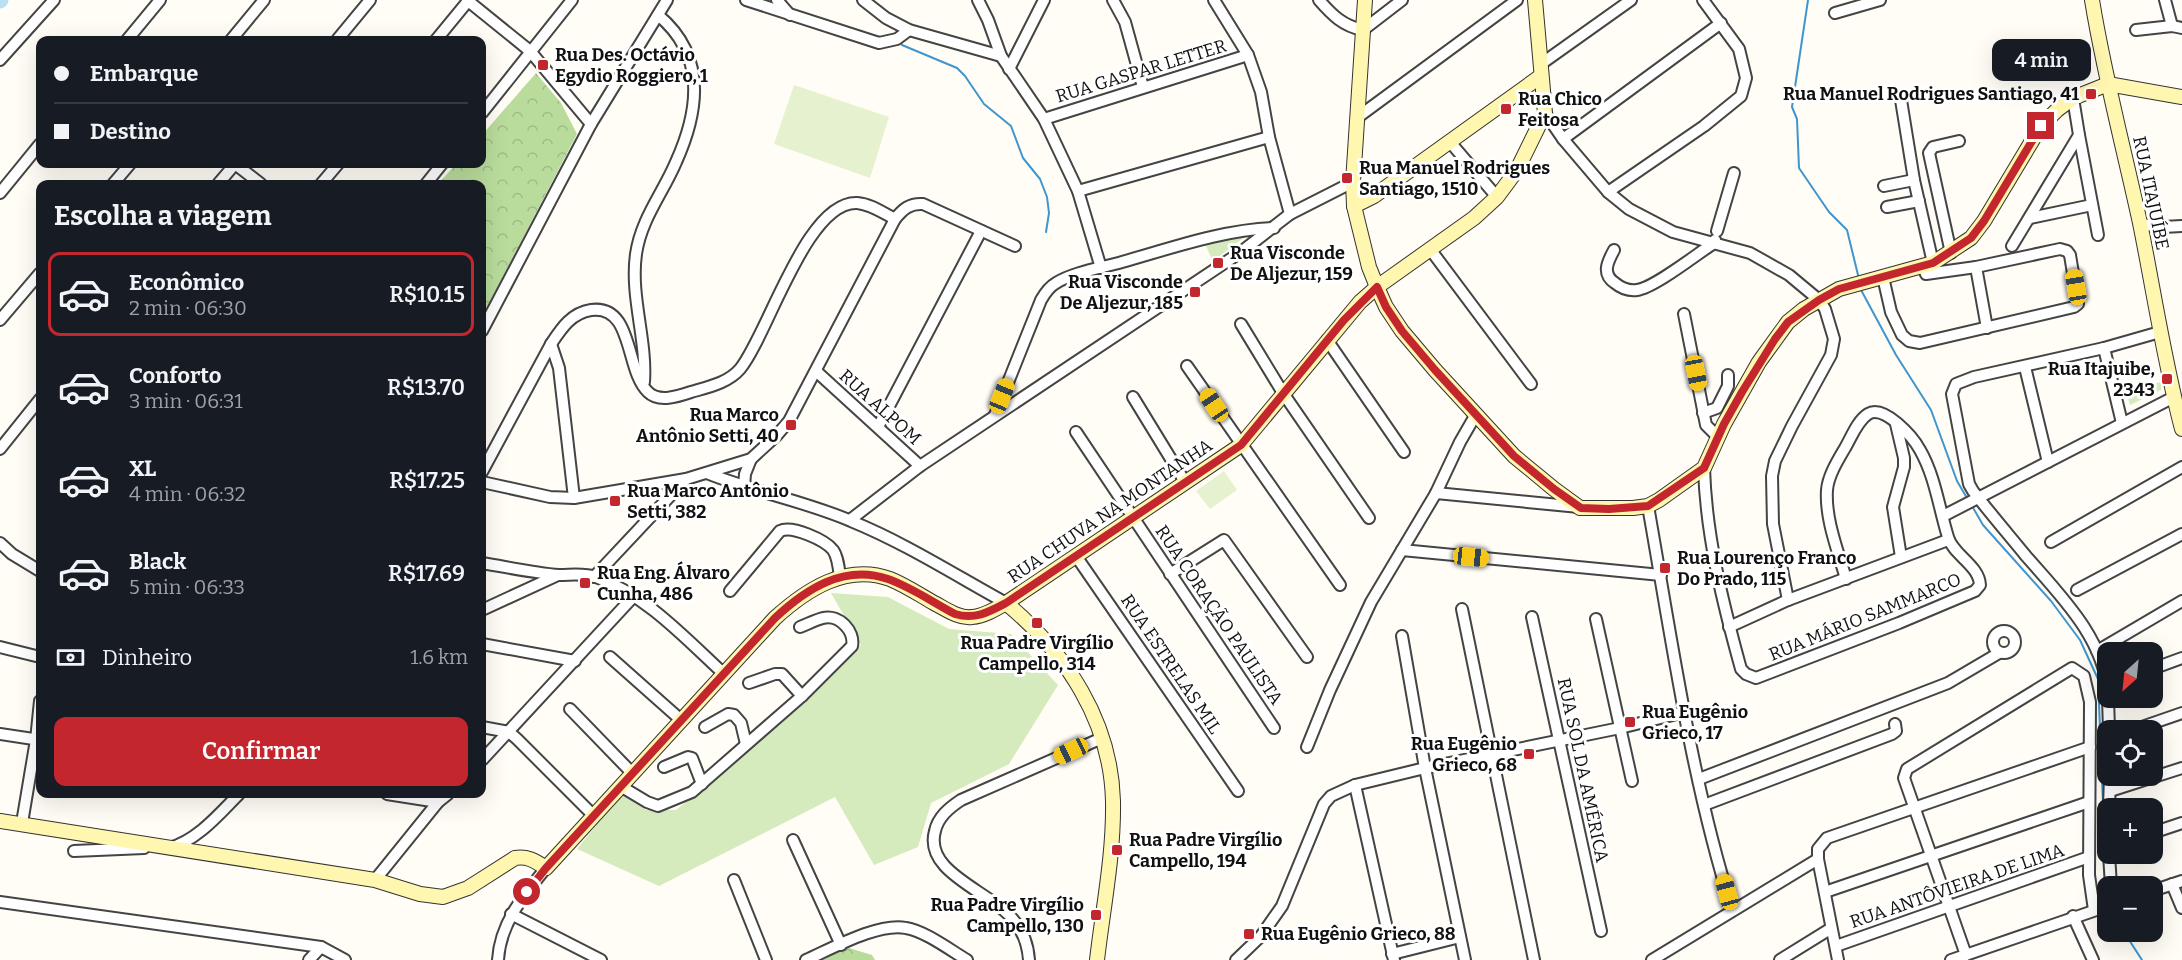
<!DOCTYPE html>
<html lang="pt">
<head>
<meta charset="utf-8">
<style>
  body { margin:0; font-family:Bitter,serif; background:#242831; color:#f1f3f6; height:100vh; display:flex; flex-direction:column; font-size:22px; white-space:nowrap }
  * { box-sizing:border-box; margin:0 }
  p { font-size:20px; color:#9ea1a6 }
  .icon { flex:none; width:33px; height:33px; fill:none; stroke:currentColor; stroke-width:2; stroke-linecap:round; stroke-linejoin:round }
  .map { position:relative; flex:1; overflow:hidden }
  .sheet { position:absolute; left:36px; top:180px; width:450px; height:618px; display:flex; flex-direction:column; background:#171b24; border-radius:12px; box-shadow:0 6px 24px #0002 }
  .sheet>* { flex:none }
  .banner { position:absolute; left:36px; top:36px; width:450px; height:132px; border-radius:12px; box-shadow:0 6px 24px #0002; display:grid; align-content:center; height:132px; padding:0 18px; background:#171b24 }
  .needle { width:39px; rotate:207deg }
  .fabs { position:absolute; left:2097px; top:642px; display:grid; gap:12px }
  .fabs a { display:grid; place-items:center; width:66px; height:66px; border-radius:12px; background:#171b24; box-shadow:0 6px 24px #0002; font-size:30px }
  .end { position:absolute; width:27px; height:27px; margin:-14px; border:8px solid #c4262e; background:#fff; box-shadow:0 0 0 3px #fff }
  .from { border-radius:50% }
  .bubble { position:absolute; height:42px; border-radius:12px; background:#171b24; box-shadow:0 6px 24px #0002; font-size:20px; font-weight:600; line-height:42px; text-align:center }
  .car { position:absolute; width:18px; height:36px; margin:-18px -9px; border-radius:8px; box-shadow:0 0 4px 2px #0007; background:linear-gradient(#f5c518 24%,#345 0 40%,#f5c518 0 76%,#345 0 86%,#f5c518 0) }
  .banner b { display:flex; align-items:center; gap:21px; height:57px; font-size:22px }
  .banner b+b { border-top:2px solid #363941 }
  .banner i { width:15px; height:15px; background:#f1f3f6 }
  ul { padding:0; list-style:none }
  li { display:flex; align-items:center; gap:18px; height:84px; margin:0 12px 9px; padding:0 6px; border:3px solid transparent; border-radius:12px }
  li div { flex:1 }
  li b { display:block; font-size:22px }
  li em { font-style:normal; font-weight:600 }
  li.current { border-color:#c4262e }
  li>.icon { width:54px; height:54px; stroke-width:1.5 }
  h2 { padding:0 18px; font-size:27px; line-height:72px }
  .pay { display:flex; align-items:center; gap:15px; height:66px; padding:0 18px; font-size:22px }
  .pay p { margin-inline-start:auto }
  .cta { display:flex; gap:12px; margin-top:auto; padding:12px 18px }
  .cta a { flex:1; height:69px; border-radius:12px; background:#c4262e; color:#fff; font-size:24px; font-weight:600; line-height:69px; text-align:center }
  .map>svg:first-child { display:block }
  .green { fill:#d5ebbd }
  .forest { fill:url(#forest-crowns) }
  .pitch { fill:#e6f2cf }
  .lines { fill:none; stroke-linecap:round; stroke-linejoin:round }
  .stream { stroke:#3f96cf; stroke-width:2 }
  .river { stroke:#b9e0f7; stroke-width:15 }
  .street-casing { stroke:#444; stroke-width:14 }
  .secondary-casing { stroke:#333; stroke-width:16 }
  .street { stroke:#fff; stroke-width:10 }
  .secondary { stroke:#fff6b0; stroke-width:14 }
  .route { stroke:#c4262e; stroke-width:8 }
  .poi-dot { fill:#c4262e; stroke:#fff; stroke-width:2 }
  .labels { text-anchor:middle; dominant-baseline:central; stroke-width:6; stroke-linejoin:round; paint-order:stroke }
  .poi-label { font-size:18px; font-weight:bold; fill:#111; stroke:#fff; text-anchor:start }
  .street-label { font-size:18px; fill:#111; stroke:#fff }
</style>
</head>
<body>
<div class="map">
<svg width="2182" height="960" viewBox="0 0 2182 960">
  <defs>
    <pattern id="forest-crowns" width="20" height="18" patternUnits="userSpaceOnUse" patternTransform="scale(1.5)"><rect width="20" height="18" fill="#b9dc9c"/><path d="M2 6a3 3 0 1 1 6 0M12 15a3 3 0 1 1 6 0" fill="none" stroke="#9ebc85"/></pattern>
  </defs>
  <rect width="100%" height="100%" fill="#fffdf5"/>
  <g class="green">
    <polygon points="1250,233 1213,261 1205,244"/>
    <polygon points="2161,382 2161,390 2130,405 2126,390"/>
    <polygon points="831,593 888,597 949,629 1011,634 1058,685 1009,764 931,803 918,847 874,865 835,797 659,886 577,849 623,792 646,810 676,810 781,724 861,645"/>
  </g>
  <g class="forest">
    <polygon points="536,73 561,103 577,134 485,311 482,309 482,184 438,184 456,164 482,164 482,135"/>
    <polygon points="849,948 872,955 875,960 819,960"/>
  </g>
  <g class="pitch">
    <polygon points="794,85 889,117 870,178 774,144"/>
    <polygon points="1224,471 1237,490 1210,509 1196,491"/>
  </g>
  <g class="lines">
    <g class="stream">
      <polyline points="1808,0 1792,107 1797,119 1799,168 1829,212 1847,230 1859,279"/>
      <polyline points="902,45 957,68 965,76 984,104 1011,126 1023,158 1040,179 1047,197 1049,213 1046,232"/>
      <polyline points="1860,288 1896,355 1931,410 1957,481 1967,498"/>
      <polyline points="1972,506 1983,525 2051,601 2080,640 2098,679 2105,853"/>
      <polyline points="2106,886 2108,895"/>
      <polyline points="2124,932 2142,960"/>
    </g>
    <polyline class="river" points="0,1 1,0"/>
    <g class="street-casing">
      <g id="street">
        <polyline points="467,0 530,51 591,124"/>
        <polyline points="746,0 879,43 897,39 909,30"/>
        <polyline points="777,0 790,15"/>
        <polyline points="863,0 886,18 909,30 1001,56"/>
        <polyline points="978,0 988,20 1001,56 1044,119 1078,191 1101,268"/>
        <polyline points="1113,0 1125,22 1143,87"/>
        <polyline points="1214,0 1248,55 1261,92 1269,137 1290,214"/>
        <path d="M 1319,0 C 1332,15 1343,26 1363,30 L 1402,0"/>
        <polyline points="2165,0 2172,26"/>
        <polyline points="1835,13 1880,0"/>
        <polyline points="2136,30 2172,26 2182,28"/>
        <polyline points="127,40 160,0"/>
        <polyline points="231,40 264,0"/>
        <polyline points="337,40 370,0"/>
        <polyline points="436,40 468,1"/>
        <polyline points="0,60 54,0"/>
        <polyline points="1541,64 1631,0"/>
        <polyline points="1009,69 1044,0"/>
        <polyline points="1901,100 1914,180 1933,263"/>
        <polyline points="482,113 572,0"/>
        <polyline points="1545,113 1563,139 1608,192 1629,209 1673,232 1750,253 1789,275 1819,300 1825,309 1834,339 1831,355 1792,426 1775,461 1772,476 1773,524 1788,600"/>
        <polyline points="1358,117 1517,0"/>
        <polyline points="1044,119 1248,55"/>
        <polyline points="2079,135 2098,235"/>
        <polyline points="1563,139 1721,23"/>
        <polyline points="1450,142 1497,197"/>
        <polyline points="235,164 261,184"/>
        <polyline points="113,184 130,164"/>
        <polyline points="218,184 235,164"/>
        <polyline points="321,184 338,164"/>
        <polyline points="426,184 442,164"/>
        <polyline points="1884,186 1914,180"/>
        <polyline points="1078,191 1269,137"/>
        <polyline points="1608,192 1704,126 1741,96 1746,78 1739,49 1703,0"/>
        <polyline points="0,193 40,144"/>
        <polyline points="1887,207 1919,201"/>
        <polyline points="2030,218 2092,205"/>
        <polyline points="2140,224 2163,227 2182,226"/>
        <polyline points="1717,231 1734,173"/>
        <polyline points="2012,246 2079,135 2073,98"/>
        <polyline points="1430,249 1531,384"/>
        <path d="M 1614,250 C 1608,261 1601,274 1615,283 C 1621,288 1629,291 1637,290 C 1654,288 1697,254 1714,243 L 1715,240"/>
        <polyline points="1951,253 1929,153 1933,147 1959,141"/>
        <polyline points="1976,267 1987,328"/>
        <polyline points="1883,277 1891,312 1902,335 1909,341 1920,343 2074,307 2078,304 2070,255 2067,251 2060,249 1976,267 1926,274 1923,267"/>
        <polyline points="1684,314 1706,425 1718,437"/>
        <polyline points="0,320 40,273"/>
        <polyline points="1241,324 1283,393 1369,518"/>
        <polyline points="482,331 591,124 667,0"/>
        <polyline points="1327,340 1404,452"/>
        <polyline points="551,344 559,368 574,498"/>
        <polyline points="2104,348 2122,423"/>
        <polyline points="1187,366 1340,585"/>
        <polyline points="2025,367 2048,462"/>
        <polyline points="817,372 920,466"/>
        <path d="M 644,382 C 647,339 630,297 636,254 C 641,219 663,193 676,162 C 700,109 706,55 658,15"/>
        <polyline points="1133,397 1185,482"/>
        <polyline points="1703,413 1717,408 1728,386 1728,375"/>
        <path d="M 995,415 L 1041,300 C 1045,293 1049,287 1056,283 C 1074,272 1101,268 1122,262 C 1172,248 1222,230 1274,228"/>
        <polyline points="1896,424 1904,458 1904,467 1893,507 1901,557"/>
        <polyline points="878,427 981,231"/>
        <polyline points="1076,432 1274,728"/>
        <polyline points="0,449 40,399"/>
        <path d="M 1704,468 C 1706,536 1723,604 1741,669 L 1746,674 L 1756,678 L 1899,623 L 1975,591 L 1980,585 C 1979,565 1953,555 1948,537 C 1939,508 1935,476 1920,450 C 1913,437 1884,404 1868,414 C 1857,421 1851,438 1845,448 C 1838,460 1828,476 1827,490 C 1825,519 1838,551 1846,579"/>
        <path d="M 482,472 L 551,344 C 561,329 571,313 591,310 C 634,304 625,371 648,392 C 659,403 679,396 691,392 C 708,387 728,383 740,369 C 768,335 806,201 857,203 C 871,204 883,213 895,219"/>
        <path d="M 707,473 C 754,492 805,501 851,521 C 905,543 955,575 1006,603"/>
        <path d="M 482,482 L 550,497 L 574,498 L 686,479 L 751,459 L 777,435 L 789,421 L 895,219 C 903,209 910,203 923,204 L 1015,246"/>
        <polyline points="744,487 745,474 751,459"/>
        <polyline points="1436,493 1579,507"/>
        <path d="M 1648,506 C 1672,641 1691,779 1732,909"/>
        <polyline points="1943,516 2174,397"/>
        <polyline points="850,520 920,466 1241,252 1290,214 1353,182"/>
        <polyline points="2051,542 2182,467"/>
        <polyline points="0,543 12,554 40,571"/>
        <polyline points="1402,550 1661,575"/>
        <polyline points="1076,556 1238,791"/>
        <path d="M 482,563 C 507,567 534,573 559,575 C 572,575 584,573 596,577 C 646,595 686,639 724,674"/>
        <polyline points="1170,574 1224,540 1307,657"/>
        <polyline points="594,577 686,479"/>
        <polyline points="2077,590 2182,534"/>
        <path d="M 730,591 L 780,531 C 792,525 825,540 833,550 C 838,557 839,569 840,578"/>
        <polyline points="1462,609 1534,960"/>
        <polyline points="482,610 558,575"/>
        <polyline points="1532,617 1601,931"/>
        <polyline points="1596,619 1632,781"/>
        <polyline points="1729,627 1788,600 1948,540"/>
        <circle cx="2004" cy="642" r="11"/>
        <polyline points="1402,636 1425,768 1465,960"/>
        <polyline points="482,644 575,661"/>
        <polyline points="0,647 40,657"/>
        <polyline points="2097,651 2182,601"/>
        <polyline points="610,657 681,720"/>
        <polyline points="2152,669 2182,658"/>
        <polyline points="749,683 775,674 782,674 802,696"/>
        <path d="M 2108,694 C 2105,639 2060,595 2026,556 C 2008,534 1990,513 1973,491 L 1969,484 L 1952,394 L 1956,384 L 1974,377 L 2104,348 L 2160,332"/>
        <polyline points="2108,698 2109,730"/>
        <polyline points="570,709 633,774"/>
        <polyline points="482,727 509,732 517,739 594,816"/>
        <polyline points="705,727 728,714 734,715 741,723 746,744"/>
        <polyline points="2133,730 2182,713"/>
        <polyline points="0,734 40,740"/>
        <polyline points="1307,747 1330,690 1371,602 1436,493 1460,442 1475,416"/>
        <polyline points="482,760 633,597"/>
        <polyline points="664,767 688,757 692,758 702,784"/>
        <polyline points="1699,779 1948,683 1999,653"/>
        <polyline points="1355,785 1394,960"/>
        <path d="M 622,787 L 647,802 L 658,806 L 692,792 L 802,696 L 852,646 C 855,631 839,614 823,618 C 815,620 808,624 800,627"/>
        <polyline points="2110,791 2182,768"/>
        <polyline points="387,794 438,802"/>
        <polyline points="1704,805 1892,734 1896,731 1895,724"/>
        <polyline points="2109,808 2110,776"/>
        <polyline points="23,817 36,740 40,701"/>
        <polyline points="2152,833 2182,823"/>
        <polyline points="793,840 841,945"/>
        <path d="M 169,848 C 197,841 220,813 239,794"/>
        <polyline points="74,851 144,848"/>
        <polyline points="2109,854 2111,886"/>
        <polyline points="375,880 438,802 448,794"/>
        <polyline points="734,880 766,960"/>
        <polyline points="2172,884 2182,908"/>
        <polyline points="2152,891 2182,881"/>
        <polyline points="1825,892 2089,802"/>
        <polyline points="0,902 321,947 345,960"/>
        <polyline points="511,914 601,960"/>
        <polyline points="2073,916 2093,960"/>
        <polyline points="1836,946 2089,857"/>
        <polyline points="1392,954 1460,937"/>
        <polyline points="1966,955 1904,778 1907,769 2072,668 2084,676 2090,702 2089,875 2094,910"/>
        <polyline points="309,960 321,947"/>
        <path d="M 498,960 C 500,923 524,895 546,868"/>
        <path d="M 806,960 C 831,949 879,922 906,928 C 925,931 950,950 967,960"/>
        <path d="M 1029,960 C 1028,946 1024,933 1015,922 C 994,892 923,874 935,831 C 938,817 949,808 961,800 L 1102,738"/>
        <polyline points="1236,960 1261,936 1282,906 1324,804 1331,796 1355,785 1425,768 1620,728 1685,712"/>
        <polyline points="1652,960 1818,859"/>
        <polyline points="1780,960 1830,929"/>
        <polyline points="1838,960 1818,859 1818,849 1827,838 2090,747"/>
        <polyline points="1951,960 2108,906"/>
      </g>
    </g>
    <g class="secondary-casing">
      <g id="secondary">
        <polyline points="1365,0 1353,182 1354,206 1369,267 1377,287 1386,307 1402,331 1435,370 1514,456 1554,489 1580,508 1633,508 1648,506 1659,500 1704,468 1724,424 1759,362 1788,322 1804,309 1839,289 1933,263 1971,238 1984,221 2041,126 2057,110 2073,98 2108,84 2182,97"/>
        <path d="M 2092,0 C 2104,75 2124,149 2140,223 C 2154,292 2164,361 2182,429"/>
        <polyline points="1354,206 1374,196 1541,76"/>
        <path d="M 1006,603 C 1066,653 1111,721 1113,801 C 1114,854 1103,908 1097,960"/>
        <path d="M 0,821 L 375,880 L 420,894 L 443,897 L 468,888 L 515,858 C 528,856 535,861 546,868 L 775,618 C 806,590 846,563 890,579 C 905,585 920,595 934,603 C 946,609 959,619 972,617 C 984,616 996,609 1006,603 L 1241,445 L 1360,302 L 1377,287 L 1474,218 L 1497,197 L 1517,170 L 1545,113 L 1535,0"/>
      </g>
    </g>
    <use href="#street" class="street"/>
    <use href="#secondary" class="secondary"/>
  </g>
  <g class="lines">
    <path class="route" d="M 527,892 L 546,868 L 775,618 C 806,589 844,564 888,579 C 911,587 934,603 955,614 C 975,620 989,612 1006,603 L 1241,445 L 1344,320 L 1377,287 L 1386,307 L 1402,331 L 1435,370 L 1514,456 L 1554,489 L 1581,508 L 1609,509 L 1648,506 L 1704,468 L 1724,424 L 1742,392 L 1775,339 L 1788,322 L 1819,300 L 1839,289 L 1933,263 L 1971,238 L 1984,221 L 2041,126"/>
  </g>
  <g class="poi-dot">
    <rect x="537" y="59" width="12" height="12" rx="3"/>
    <rect x="2085" y="88" width="12" height="12" rx="3"/>
    <rect x="1500" y="103" width="12" height="12" rx="3"/>
    <rect x="1341" y="172" width="12" height="12" rx="3"/>
    <rect x="1212" y="257" width="12" height="12" rx="3"/>
    <rect x="1189" y="286" width="12" height="12" rx="3"/>
    <rect x="2161" y="373" width="12" height="12" rx="3"/>
    <rect x="785" y="419" width="12" height="12" rx="3"/>
    <rect x="609" y="495" width="12" height="12" rx="3"/>
    <rect x="1659" y="562" width="12" height="12" rx="3"/>
    <rect x="579" y="577" width="12" height="12" rx="3"/>
    <rect x="1031" y="617" width="12" height="12" rx="3"/>
    <rect x="1624" y="716" width="12" height="12" rx="3"/>
    <rect x="1523" y="748" width="12" height="12" rx="3"/>
    <rect x="1111" y="844" width="12" height="12" rx="3"/>
    <rect x="1090" y="909" width="12" height="12" rx="3"/>
    <rect x="1243" y="928" width="12" height="12" rx="3"/>
  </g>
  <g class="labels">
    <g class="poi-label">
      <text x="555" y="55">Rua Des. Octávio<tspan x="555" dy="21">Egydio Roggiero, 1</tspan></text>
      <text x="2079" y="94" text-anchor="end">Rua Manuel Rodrigues Santiago, 41</text>
      <text x="1518" y="99">Rua Chico<tspan x="1518" dy="21">Feitosa</tspan></text>
      <text x="1359" y="168">Rua Manuel Rodrigues<tspan x="1359" dy="21">Santiago, 1510</tspan></text>
      <text x="1230" y="253">Rua Visconde<tspan x="1230" dy="21">De Aljezur, 159</tspan></text>
      <text x="1183" y="282" text-anchor="end">Rua Visconde<tspan x="1183" dy="21">De Aljezur, 185</tspan></text>
      <text x="2155" y="369" text-anchor="end">Rua Itajuibe,<tspan x="2155" dy="21">2343</tspan></text>
      <text x="779" y="415" text-anchor="end">Rua Marco<tspan x="779" dy="21">Antônio Setti, 40</tspan></text>
      <text x="627" y="491">Rua Marco Antônio<tspan x="627" dy="21">Setti, 382</tspan></text>
      <text x="1677" y="558">Rua Lourenço Franco<tspan x="1677" dy="21">Do Prado, 115</tspan></text>
      <text x="597" y="573">Rua Eng. Álvaro<tspan x="597" dy="21">Cunha, 486</tspan></text>
      <text x="1037" y="643" text-anchor="middle">Rua Padre Virgílio<tspan x="1037" dy="21">Campello, 314</tspan></text>
      <text x="1642" y="712">Rua Eugênio<tspan x="1642" dy="21">Grieco, 17</tspan></text>
      <text x="1517" y="744" text-anchor="end">Rua Eugênio<tspan x="1517" dy="21">Grieco, 68</tspan></text>
      <text x="1129" y="840">Rua Padre Virgílio<tspan x="1129" dy="21">Campello, 194</tspan></text>
      <text x="1084" y="905" text-anchor="end">Rua Padre Virgílio<tspan x="1084" dy="21">Campello, 130</tspan></text>
      <text x="1261" y="934">Rua Eugênio Grieco, 88</text>
    </g>
    <g class="street-label">
      <text transform="translate(1141 71) rotate(-17)">RUA GASPAR LETTER</text>
      <text transform="translate(2151 193) rotate(78)">RUA ITAJUÍBE</text>
      <text transform="translate(880 407) rotate(42)">RUA ALPOM</text>
      <text transform="translate(1110 511) rotate(-34)">RUA CHUVA NA MONTANHA</text>
      <text transform="translate(1219 615) rotate(56)">RUA CORAÇÃO PAULISTA</text>
      <text transform="translate(1865 617) rotate(-22)">RUA MÁRIO SAMMARCO</text>
      <text transform="translate(1171 664) rotate(56)">RUA ESTRELAS MIL</text>
      <text transform="translate(1583 770) rotate(78)">RUA SOL DA AMÉRICA</text>
      <text transform="translate(1957 886) rotate(-19)">RUA ANTÔVIEIRA DE LIMA</text>
    </g>
  </g>
</svg>
<div class="fabs">
<a><svg class="needle" viewBox="-14 -14 28 28"><path d="M0-13l5 13h-10z" fill="#e53935"/><path d="M0 13l5-13h-10z" fill="#9ea1a6"/></svg></a>
<a><svg class="icon" aria-label="locate" viewBox="0 0 24 24"><circle cx="12" cy="12" r="6"/><path d="M12 2v4M12 18v4M2 12h4M18 12h4"/></svg></a>
<a>+</a>
<a>−</a>
</div>
<i class="end from" style="left:527px;top:892px"></i>
<i class="end" style="left:2041px;top:126px"></i>
<div class="bubble" style="left:1992px;top:39px;width:99px">4 min</div>
<i class="car" style="left:2076px;top:287px;rotate:350deg"></i>
<i class="car" style="left:1696px;top:373px;rotate:169deg"></i>
<i class="car" style="left:1002px;top:396px;rotate:22deg"></i>
<i class="car" style="left:1214px;top:405px;rotate:326deg"></i>
<i class="car" style="left:1471px;top:557px;rotate:96deg"></i>
<i class="car" style="left:1071px;top:751px;rotate:245deg"></i>
<i class="car" style="left:1727px;top:892px;rotate:345deg"></i>
<div class="banner">
<b><i class="from"></i>Embarque</b>
<b><i></i>Destino</b>
</div>
<section class="sheet">
<h2>Escolha a viagem</h2>
<ul>
<li class="current"><svg class="icon" aria-label="car" viewBox="0 0 24 24"><path d="M5 17H2v-5l4-1 3-4h7l3 4 3 1v5h-3M9 17h6M6 11h13"/><circle cx="7" cy="17" r="2"/><circle cx="17" cy="17" r="2"/></svg><div><b>Econômico</b><p>2 min · 06:30</p></div><em>R$10.15</em></li>
<li><svg class="icon" aria-label="car" viewBox="0 0 24 24"><path d="M5 17H2v-5l4-1 3-4h7l3 4 3 1v5h-3M9 17h6M6 11h13"/><circle cx="7" cy="17" r="2"/><circle cx="17" cy="17" r="2"/></svg><div><b>Conforto</b><p>3 min · 06:31</p></div><em>R$13.70</em></li>
<li><svg class="icon" aria-label="car" viewBox="0 0 24 24"><path d="M5 17H2v-5l4-1 3-4h7l3 4 3 1v5h-3M9 17h6M6 11h13"/><circle cx="7" cy="17" r="2"/><circle cx="17" cy="17" r="2"/></svg><div><b>XL</b><p>4 min · 06:32</p></div><em>R$17.25</em></li>
<li><svg class="icon" aria-label="car" viewBox="0 0 24 24"><path d="M5 17H2v-5l4-1 3-4h7l3 4 3 1v5h-3M9 17h6M6 11h13"/><circle cx="7" cy="17" r="2"/><circle cx="17" cy="17" r="2"/></svg><div><b>Black</b><p>5 min · 06:33</p></div><em>R$17.69</em></li>
</ul>
<div class="pay"><svg class="icon" aria-label="cash" viewBox="0 0 24 24"><path d="M3 7h18v10H3z"/><circle cx="12" cy="12" r="2"/></svg>Dinheiro<p>1.6 km</p></div>
<div class="cta"><a>Confirmar</a></div>
</section>
</div>
</body>
</html>
